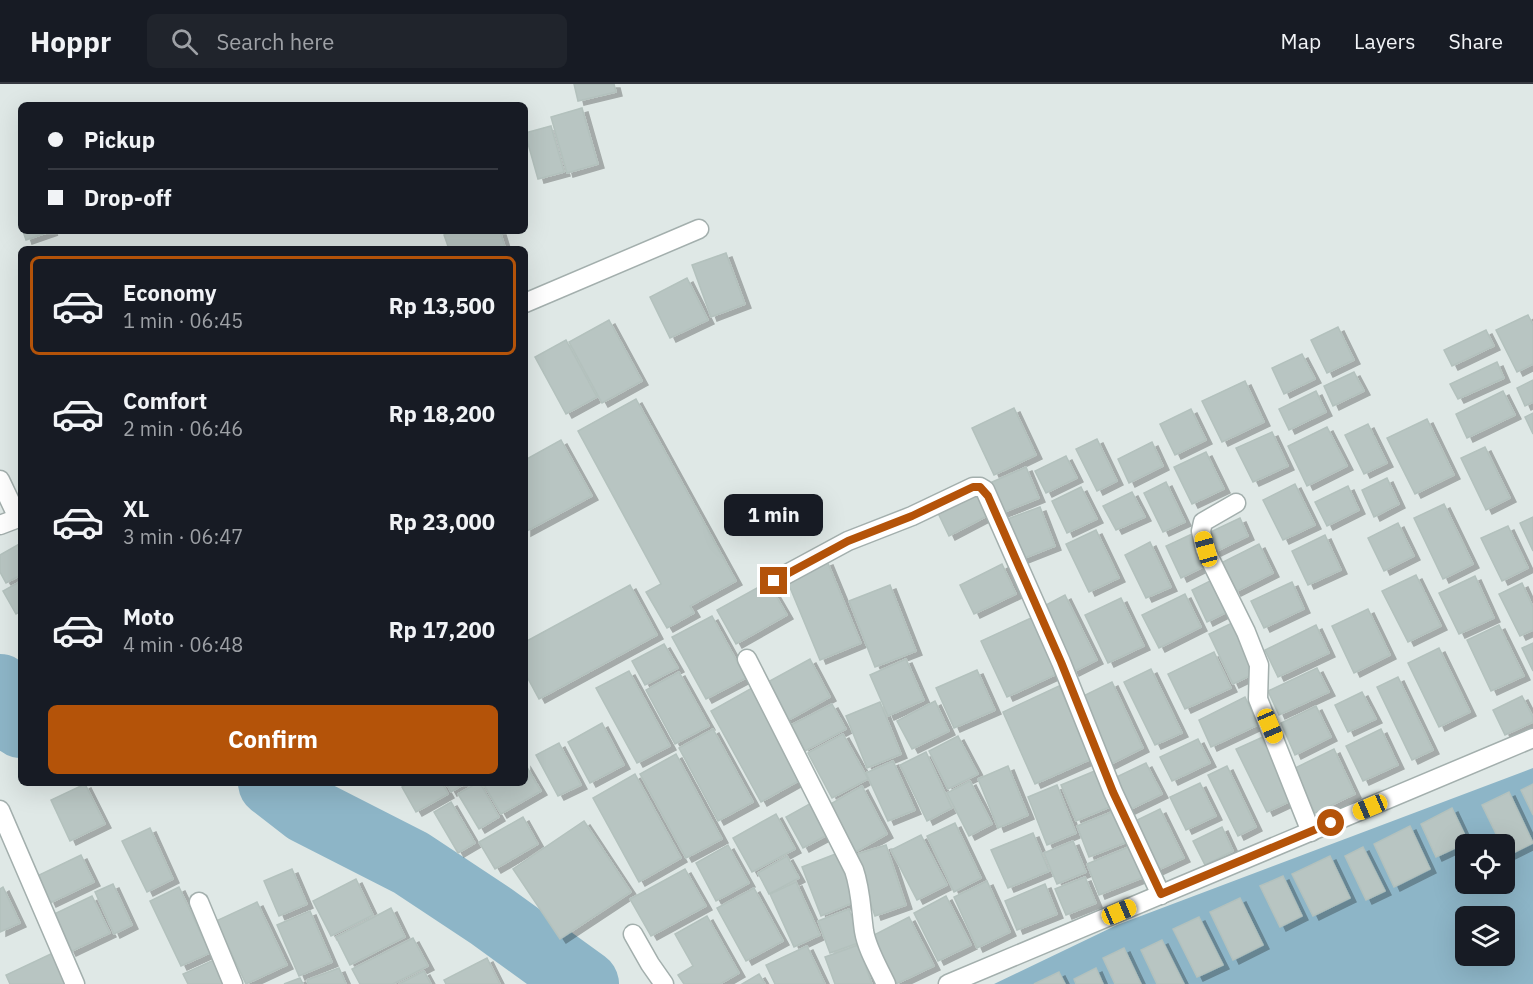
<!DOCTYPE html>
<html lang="en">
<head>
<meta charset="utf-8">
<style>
  body { margin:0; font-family:"IBM Plex Sans",sans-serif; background:#20242c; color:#f1f3f6; height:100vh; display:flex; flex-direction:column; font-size:22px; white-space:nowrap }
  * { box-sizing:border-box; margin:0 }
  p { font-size:20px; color:#9ea1a6 }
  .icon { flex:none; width:33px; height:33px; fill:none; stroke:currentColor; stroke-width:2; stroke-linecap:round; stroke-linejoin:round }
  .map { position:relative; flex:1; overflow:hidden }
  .sheet { position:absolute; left:18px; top:162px; width:510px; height:540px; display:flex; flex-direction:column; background:#171b24; border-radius:9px; box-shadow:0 6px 24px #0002 }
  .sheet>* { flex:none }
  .banner { position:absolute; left:18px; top:18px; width:510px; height:132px; border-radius:9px; box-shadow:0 6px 24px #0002; display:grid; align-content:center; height:132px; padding:0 30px; background:#171b24 }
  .fabs { position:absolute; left:1455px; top:750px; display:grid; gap:12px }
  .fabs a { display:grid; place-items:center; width:60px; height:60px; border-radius:9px; background:#171b24; box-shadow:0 6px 24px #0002; font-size:30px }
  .end { position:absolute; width:27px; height:27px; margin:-14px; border:8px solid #b45309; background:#fff; box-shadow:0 0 0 3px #fff }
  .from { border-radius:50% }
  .bubble { position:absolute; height:42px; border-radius:9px; background:#171b24; box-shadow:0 6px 24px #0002; font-size:20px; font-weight:700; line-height:42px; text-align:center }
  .car { position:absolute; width:18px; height:36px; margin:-18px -9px; border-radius:8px; box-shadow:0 0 4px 2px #0007; background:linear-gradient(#f5c518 24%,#345 0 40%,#f5c518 0 76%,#345 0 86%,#f5c518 0) }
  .banner b { display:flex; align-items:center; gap:21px; height:57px; font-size:22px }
  .banner b+b { border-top:2px solid #363941 }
  .banner i { width:15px; height:15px; background:#f1f3f6 }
  ul { padding:10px 0 0; list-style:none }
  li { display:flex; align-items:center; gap:18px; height:99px; margin:0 12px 9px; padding:0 18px; border:3px solid transparent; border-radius:9px }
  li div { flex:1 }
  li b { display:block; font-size:22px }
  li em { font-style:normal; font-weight:700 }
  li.current { border-color:#b45309 }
  li>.icon { width:54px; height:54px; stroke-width:1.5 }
  .primary-button { display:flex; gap:12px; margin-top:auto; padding:12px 30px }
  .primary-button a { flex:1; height:69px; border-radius:9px; background:#b45309; color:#fff; font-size:24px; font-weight:700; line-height:69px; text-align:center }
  header { display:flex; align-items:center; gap:36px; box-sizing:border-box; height:84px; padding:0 30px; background:#171b24; border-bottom:2px solid #363941 }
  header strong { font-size:28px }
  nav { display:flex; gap:33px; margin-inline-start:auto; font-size:21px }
  .search { width:420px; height:54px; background:#20242c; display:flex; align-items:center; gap:15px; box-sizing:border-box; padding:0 21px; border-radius:9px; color:#9ea1a6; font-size:22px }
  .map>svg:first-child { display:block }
  .water { fill:#8db5c7; fill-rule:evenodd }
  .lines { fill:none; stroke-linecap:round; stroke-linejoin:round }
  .river { stroke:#8db5c7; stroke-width:68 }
  .building { fill:#b8c5c2; stroke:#b3c1bd; stroke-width:1.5; filter:url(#shadow) }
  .street-casing { stroke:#a3afad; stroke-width:21 }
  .street { stroke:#fff; stroke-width:18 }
  .route { stroke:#b45309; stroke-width:8 }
</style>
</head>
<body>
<header>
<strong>Hoppr</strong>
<div class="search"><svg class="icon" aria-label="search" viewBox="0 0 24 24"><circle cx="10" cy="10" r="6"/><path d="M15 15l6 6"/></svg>Search here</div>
<nav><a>Map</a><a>Layers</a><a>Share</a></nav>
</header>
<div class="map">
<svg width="1533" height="900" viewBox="0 0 1533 900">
  <defs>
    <filter id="shadow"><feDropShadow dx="6" dy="4" stdDeviation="0" flood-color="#0004"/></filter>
  </defs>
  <rect width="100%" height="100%" fill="#dfe8e6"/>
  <path class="water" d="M 1533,684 L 1533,900 L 994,900 L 1117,841 ZM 1466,760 L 1504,760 L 1504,800 L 1466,800 ZM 1466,832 L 1504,832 L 1504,872 L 1466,872 Z"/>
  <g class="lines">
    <g class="river">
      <polyline points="0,604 21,640"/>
      <polyline points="272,699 307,726 411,779 491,832 585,900"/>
    </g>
  </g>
  <g class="building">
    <polygon points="574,0 614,0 616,8 578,17"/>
    <polygon points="582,24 598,80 567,89 551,33"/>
    <polygon points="551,42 564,88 538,95 525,49"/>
    <polygon points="23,147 52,147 26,156"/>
    <polygon points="455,147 500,147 505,163 499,165 449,165 444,151"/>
    <polygon points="726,169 745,220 711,233 692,181"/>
    <polygon points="687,194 708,236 670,254 650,213"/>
    <polygon points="1528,231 1533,241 1533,280 1517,288 1496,246"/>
    <polygon points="609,236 642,297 602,319 569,258"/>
    <polygon points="1338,243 1354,276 1327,289 1311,256"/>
    <polygon points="1486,246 1494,262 1452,282 1444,266"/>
    <polygon points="566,256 597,313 566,330 535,273"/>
    <polygon points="1302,270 1315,295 1284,310 1272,284"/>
    <polygon points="1497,278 1504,294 1458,315 1450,300"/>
    <polygon points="1354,288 1364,307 1333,322 1324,302"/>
    <polygon points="1533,296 1533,318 1525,322 1517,304"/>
    <polygon points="1245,297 1264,338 1222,358 1202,317"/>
    <polygon points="1316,307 1326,328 1289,346 1279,325"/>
    <polygon points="1503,307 1515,331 1467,354 1456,330"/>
    <polygon points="636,315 736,497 690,522 694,529 667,544 646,508 661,500 578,347"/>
    <polygon points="1014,324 1036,371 994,391 972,344"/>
    <polygon points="1191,325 1206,356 1175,371 1160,340"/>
    <polygon points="1533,329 1533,350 1525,333"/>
    <polygon points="1427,335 1454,391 1415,410 1387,354"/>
    <polygon points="1368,340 1387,379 1364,390 1345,351"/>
    <polygon points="1327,343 1347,382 1307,402 1288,362"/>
    <polygon points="1272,348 1288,382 1253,398 1236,364"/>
    <polygon points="1097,355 1117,397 1097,407 1076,365"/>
    <polygon points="561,356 592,412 525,448 525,376"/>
    <polygon points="1152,358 1163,382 1129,399 1118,375"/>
    <polygon points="1485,363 1510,414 1486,426 1461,374"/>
    <polygon points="1206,368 1224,405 1192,420 1174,383"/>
    <polygon points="1066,372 1077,394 1046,409 1035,387"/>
    <polygon points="1026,383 1039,414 1002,429 990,399"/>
    <polygon points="1387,394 1399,420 1374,433 1362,406"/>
    <polygon points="1166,398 1185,438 1163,448 1144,409"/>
    <polygon points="1295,400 1315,441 1283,456 1263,416"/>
    <polygon points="1348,402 1359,426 1327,442 1315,418"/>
    <polygon points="1081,403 1097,435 1067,449 1052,417"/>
    <polygon points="980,408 991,430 949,452 938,429"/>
    <polygon points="1132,408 1145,433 1116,446 1103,422"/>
    <polygon points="1444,420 1473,480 1443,495 1414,434"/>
    <polygon points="1040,423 1055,462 1017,477 1002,437"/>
    <polygon points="1533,433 1533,467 1520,439"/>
    <polygon points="1240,434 1248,452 1215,468 1206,450"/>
    <polygon points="1398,439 1414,472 1384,487 1368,454"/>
    <polygon points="1508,442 1528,484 1502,497 1481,454"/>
    <polygon points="1096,446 1119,494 1089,508 1066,460"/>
    <polygon points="1192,450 1207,481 1181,494 1166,462"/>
    <polygon points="1325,451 1341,486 1308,501 1292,467"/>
    <polygon points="1150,458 1171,503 1146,514 1125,471"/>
    <polygon points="21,459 21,491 6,499 0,488 0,471"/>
    <polygon points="1259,460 1273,489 1235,508 1221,479"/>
    <polygon points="827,477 861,559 820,576 786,494"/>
    <polygon points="1002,480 1016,510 974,530 960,501"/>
    <polygon points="1416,491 1441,542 1408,558 1382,507"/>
    <polygon points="1475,492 1494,534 1459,550 1439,509"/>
    <polygon points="1212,496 1227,528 1207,538 1192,506"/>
    <polygon points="21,497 21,527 16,530 3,507"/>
    <polygon points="768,498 787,531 736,560 717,526"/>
    <polygon points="1292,498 1304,525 1264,544 1251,517"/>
    <polygon points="1522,499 1533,523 1533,546 1520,552 1499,510"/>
    <polygon points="630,501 657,551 539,615 525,589 525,558"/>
    <polygon points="890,501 916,567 875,583 849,517"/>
    <polygon points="1185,510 1201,543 1159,564 1142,531"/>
    <polygon points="1065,511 1097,576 1073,588 1042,523"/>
    <polygon points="1121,514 1144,562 1108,579 1085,531"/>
    <polygon points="1368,525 1390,571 1354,589 1332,542"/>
    <polygon points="712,532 746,594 706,615 672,553"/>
    <polygon points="1031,534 1057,590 1007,613 981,557"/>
    <polygon points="1232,539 1256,589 1233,600 1209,550"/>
    <polygon points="1316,541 1329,569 1278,593 1265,566"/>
    <polygon points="1499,541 1524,592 1491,607 1467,556"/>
    <polygon points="1533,559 1533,587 1522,564"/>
    <polygon points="664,560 678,584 645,601 632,577"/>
    <polygon points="1439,564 1470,628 1439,643 1408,579"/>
    <polygon points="1214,568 1231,604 1185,625 1168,590"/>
    <polygon points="810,575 830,613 787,637 766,599"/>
    <polygon points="906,575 924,616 888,632 870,591"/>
    <polygon points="1317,584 1329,608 1279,631 1268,607"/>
    <polygon points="1151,585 1182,649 1155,661 1124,598"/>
    <polygon points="977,586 995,626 954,644 936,604"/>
    <polygon points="629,587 670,662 637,679 596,604"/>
    <polygon points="679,588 709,642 675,660 646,606"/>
    <polygon points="1398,593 1433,666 1412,676 1377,603"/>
    <polygon points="1112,598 1143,664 1109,681 1077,615"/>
    <polygon points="1059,602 1091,675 1035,700 1003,628"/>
    <polygon points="752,604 802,695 761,718 711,627"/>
    <polygon points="1362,608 1376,635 1348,648 1335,621"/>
    <polygon points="1522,612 1533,633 1533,638 1505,651 1493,626"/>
    <polygon points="1245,613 1258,641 1211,663 1199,636"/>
    <polygon points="935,617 949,647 912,665 897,637"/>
    <polygon points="880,618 901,670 867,684 846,632"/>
    <polygon points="832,620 846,645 805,667 791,641"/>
    <polygon points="1316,622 1331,653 1295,671 1281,639"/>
    <polygon points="602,639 624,681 590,699 568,658"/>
    <polygon points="713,645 753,718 718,737 679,664"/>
    <polygon points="1381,645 1398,681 1363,697 1346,662"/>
    <polygon points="843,650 868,695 832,714 808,669"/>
    <polygon points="958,652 978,690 948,705 929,667"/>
    <polygon points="1265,652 1295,715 1267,728 1236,665"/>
    <polygon points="1198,655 1210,679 1172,697 1160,673"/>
    <polygon points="559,659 581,701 558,712 536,671"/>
    <polygon points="1334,665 1355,710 1315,729 1293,685"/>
    <polygon points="926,668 952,724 927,737 900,681"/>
    <polygon points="676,670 722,755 686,774 640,690"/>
    <polygon points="893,677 915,726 888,737 866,689"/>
    <polygon points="1146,679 1162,710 1125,728 1110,696"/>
    <polygon points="525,680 541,707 501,730 483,699 525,699"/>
    <polygon points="1008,682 1028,731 998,744 978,695"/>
    <polygon points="1227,682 1256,743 1238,752 1208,691"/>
    <polygon points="1097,686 1112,722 1076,737 1061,701"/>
    <polygon points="635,690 681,774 639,798 593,714"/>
    <polygon points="970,697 992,740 969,752 947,709"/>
    <polygon points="409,699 442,699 448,710 416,728 402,703"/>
    <polygon points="446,699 466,699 451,708"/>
    <polygon points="477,699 480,699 499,733 479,745 458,710"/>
    <polygon points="1200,699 1216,732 1186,746 1170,713"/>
    <polygon points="85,700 105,740 70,757 51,716"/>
    <polygon points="1533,700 1533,731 1521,706"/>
    <polygon points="1057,701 1076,749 1047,761 1028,713"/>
    <polygon points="862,702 887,750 852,770 827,722"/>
    <polygon points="1509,708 1533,759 1507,772 1504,760 1501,760 1482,721"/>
    <polygon points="815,717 833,748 803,764 786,733"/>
    <polygon points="451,718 475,759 458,769 434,728"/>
    <polygon points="1452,724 1468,758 1436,773 1421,740"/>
    <polygon points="1160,725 1184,774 1156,787 1133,738"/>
    <polygon points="1114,727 1127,758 1089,773 1077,742"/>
    <polygon points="776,730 795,765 752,788 733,754"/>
    <polygon points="523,733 538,760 495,785 479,758"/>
    <polygon points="584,737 631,808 560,855 513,785"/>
    <polygon points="955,739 981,794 954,808 927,752"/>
    <polygon points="1410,742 1430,785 1394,803 1374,760"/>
    <polygon points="1222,743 1233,767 1205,781 1193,757"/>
    <polygon points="150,744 173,795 147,808 122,757"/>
    <polygon points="1033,749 1049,787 1008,804 991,766"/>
    <polygon points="921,751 947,801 917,816 891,766"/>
    <polygon points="1073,757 1086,788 1057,800 1044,769"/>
    <polygon points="728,761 749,799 716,817 696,779"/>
    <polygon points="886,761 906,821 875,832 854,771"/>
    <polygon points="1131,762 1144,793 1099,811 1087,780"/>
    <polygon points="1363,763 1385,807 1366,816 1345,772"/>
    <polygon points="838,769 857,817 821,832 802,783"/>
    <polygon points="81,771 94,798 50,819 37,792"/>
    <polygon points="787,772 799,794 769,810 758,789"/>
    <polygon points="1330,772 1350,814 1313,832 1292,790"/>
    <polygon points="292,785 307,820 279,832 264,797"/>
    <polygon points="685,785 706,822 651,852 630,815"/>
    <polygon points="1283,792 1302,832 1280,843 1260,802"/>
    <polygon points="1085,793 1096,819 1066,831 1055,805"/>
    <polygon points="356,795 373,831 331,852 313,817"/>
    <polygon points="987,797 1010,848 977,864 954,813"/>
    <polygon points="796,798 820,851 794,863 770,810"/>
    <polygon points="113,800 132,841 114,850 95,808"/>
    <polygon points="1045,800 1057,830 1017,846 1005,817"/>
    <polygon points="3,803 20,839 0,848 0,805"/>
    <polygon points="179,803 210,869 181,882 150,817"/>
    <polygon points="754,804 783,857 746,877 717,824"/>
    <polygon points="92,812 110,849 70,868 52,831"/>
    <polygon points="946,812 971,861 938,877 914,829"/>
    <polygon points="1240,814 1263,861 1233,876 1210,828"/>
    <polygon points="257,818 287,881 246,900 216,837"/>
    <polygon points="391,824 405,853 350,881 336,853"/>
    <polygon points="849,825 861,858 830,869 818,837"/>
    <polygon points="310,827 332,878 299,892 277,841"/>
    <polygon points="707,832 739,889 720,900 684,900 678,891 693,882 675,850"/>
    <polygon points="909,833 934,882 896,900 872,852"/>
    <polygon points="1199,833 1223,881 1197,893 1173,845"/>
    <polygon points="413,854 428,882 393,900 360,900 352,885"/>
    <polygon points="1162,856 1184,900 1157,900 1141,866"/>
    <polygon points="858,861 872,900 835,900 825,873"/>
    <polygon points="807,862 825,900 775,900 766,881"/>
    <polygon points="1124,864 1141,900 1115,900 1103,874"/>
    <polygon points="55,868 70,900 10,900 6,891"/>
    <polygon points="487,874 500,900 446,900 444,896"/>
    <polygon points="214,876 226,900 188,900 183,890"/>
    <polygon points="339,884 346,900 308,900 307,896"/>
    <polygon points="1096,884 1103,900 1076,900 1074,895"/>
    <polygon points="424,887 431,900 399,900"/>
    <polygon points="1059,888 1065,900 1034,900"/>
    <polygon points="759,890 765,900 742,900"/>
    <polygon points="300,894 303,900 284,900"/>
  </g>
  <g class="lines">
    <g class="street-casing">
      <g id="street">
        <polyline points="525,219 699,145"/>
        <polyline points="0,396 18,434"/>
        <polyline points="1236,419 1203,438 1201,447 1205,465 1246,548 1259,581 1258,615 1311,748"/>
        <polyline points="0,441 21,433"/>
        <polyline points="774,497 848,457 912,432 973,403 980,403 985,406 1061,578 1113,708 1161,811"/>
        <path d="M 747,575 L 854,786 C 861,806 861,826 864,847 C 867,865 878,883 886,900"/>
        <polyline points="0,726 75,900"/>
        <polyline points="199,818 233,900"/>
        <polyline points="633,850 650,880 664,900"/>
        <polyline points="948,900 1533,654"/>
      </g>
    </g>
    <use href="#street" class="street"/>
  </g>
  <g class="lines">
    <polyline class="route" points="774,497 848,457 912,432 973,403 980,403 988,412 1061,578 1113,708 1161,810 1331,739"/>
  </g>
</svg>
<div class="fabs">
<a><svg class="icon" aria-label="locate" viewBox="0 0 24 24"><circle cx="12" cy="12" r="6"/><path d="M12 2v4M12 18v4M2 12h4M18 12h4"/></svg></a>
<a><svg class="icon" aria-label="layers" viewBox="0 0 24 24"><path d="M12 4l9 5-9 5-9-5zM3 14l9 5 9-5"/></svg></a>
</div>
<i class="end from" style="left:1331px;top:739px"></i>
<i class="end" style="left:774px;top:497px"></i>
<div class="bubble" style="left:724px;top:410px;width:99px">1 min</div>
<i class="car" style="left:1206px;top:465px;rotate:345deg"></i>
<i class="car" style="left:1270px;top:642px;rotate:157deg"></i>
<i class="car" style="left:1370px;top:723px;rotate:247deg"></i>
<i class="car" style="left:1119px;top:828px;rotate:67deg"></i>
<div class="banner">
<b><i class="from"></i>Pickup</b>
<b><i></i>Drop-off</b>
</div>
<section class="sheet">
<ul>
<li class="current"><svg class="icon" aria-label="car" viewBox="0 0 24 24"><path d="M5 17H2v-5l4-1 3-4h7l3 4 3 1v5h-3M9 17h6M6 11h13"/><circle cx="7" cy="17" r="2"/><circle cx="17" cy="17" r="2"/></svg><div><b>Economy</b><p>1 min · 06:45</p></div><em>Rp 13,500</em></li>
<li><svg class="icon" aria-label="car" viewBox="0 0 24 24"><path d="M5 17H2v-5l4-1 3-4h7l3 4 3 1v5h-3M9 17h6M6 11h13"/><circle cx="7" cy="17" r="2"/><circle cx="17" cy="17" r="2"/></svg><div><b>Comfort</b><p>2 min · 06:46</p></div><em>Rp 18,200</em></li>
<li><svg class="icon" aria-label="car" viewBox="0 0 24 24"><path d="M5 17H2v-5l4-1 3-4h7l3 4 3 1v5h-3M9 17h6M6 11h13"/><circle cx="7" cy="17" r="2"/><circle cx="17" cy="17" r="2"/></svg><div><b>XL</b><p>3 min · 06:47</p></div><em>Rp 23,000</em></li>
<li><svg class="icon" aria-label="car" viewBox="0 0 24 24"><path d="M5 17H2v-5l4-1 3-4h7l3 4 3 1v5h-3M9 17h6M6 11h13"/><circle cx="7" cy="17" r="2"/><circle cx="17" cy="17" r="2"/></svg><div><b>Moto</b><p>4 min · 06:48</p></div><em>Rp 17,200</em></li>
</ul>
<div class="primary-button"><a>Confirm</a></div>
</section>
</div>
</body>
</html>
